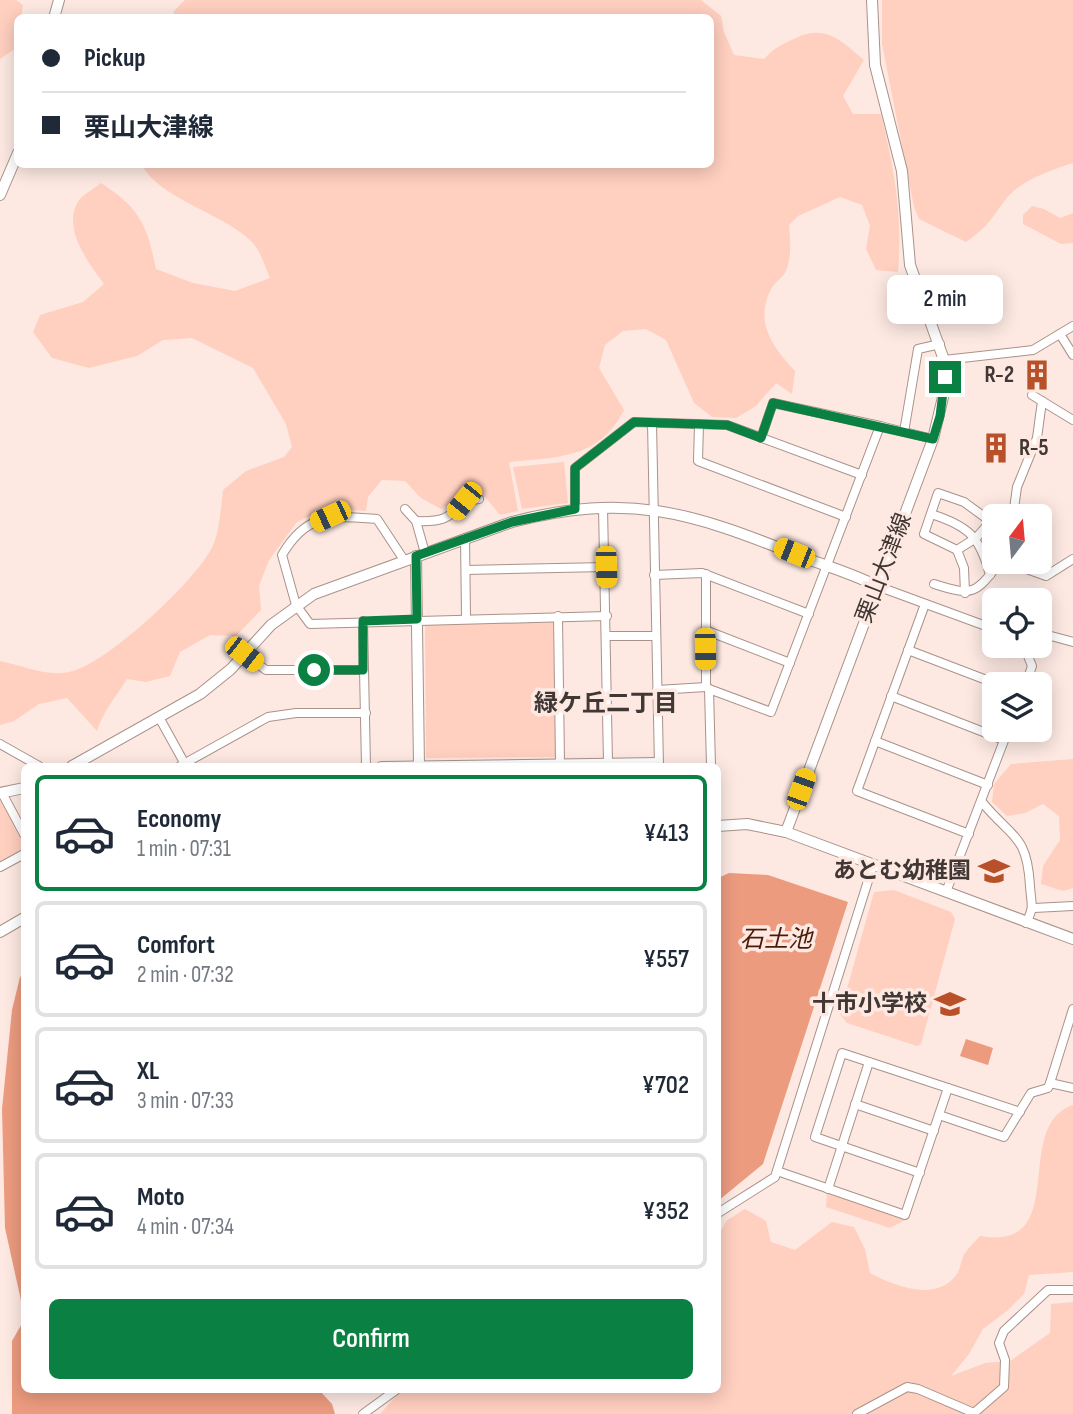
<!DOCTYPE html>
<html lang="en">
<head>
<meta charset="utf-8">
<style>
  body { margin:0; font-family:"Sofia Sans Condensed","Noto Sans JP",sans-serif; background:#f2f2f3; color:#1f2937; height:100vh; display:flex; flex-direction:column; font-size:26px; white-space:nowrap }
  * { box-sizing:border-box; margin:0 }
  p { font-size:23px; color:#747a83 }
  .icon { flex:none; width:38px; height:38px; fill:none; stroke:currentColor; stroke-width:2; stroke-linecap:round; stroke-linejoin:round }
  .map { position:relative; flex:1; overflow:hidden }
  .drawer { position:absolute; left:21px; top:763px; width:700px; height:630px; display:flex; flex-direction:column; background:#fff; border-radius:10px; box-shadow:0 4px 18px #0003 }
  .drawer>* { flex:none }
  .banner { position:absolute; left:14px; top:14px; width:700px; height:154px; border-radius:10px; box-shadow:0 4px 18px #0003; display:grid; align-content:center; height:154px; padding:0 28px; background:#fff }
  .needle { width:46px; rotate:16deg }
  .fabs { position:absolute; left:982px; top:504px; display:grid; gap:14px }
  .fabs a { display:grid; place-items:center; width:70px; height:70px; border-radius:10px; background:#fff; box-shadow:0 4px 18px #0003; font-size:35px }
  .end { position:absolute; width:32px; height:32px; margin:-16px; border:9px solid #0b8043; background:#fff; box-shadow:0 0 0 4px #fff }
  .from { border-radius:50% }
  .bubble { position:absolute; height:49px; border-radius:10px; background:#fff; box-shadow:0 4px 18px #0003; font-size:23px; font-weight:600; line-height:49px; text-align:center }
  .car { position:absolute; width:21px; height:42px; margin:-21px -10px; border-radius:9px; box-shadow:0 0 5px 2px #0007; background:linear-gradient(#f5c518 24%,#345 0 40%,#f5c518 0 76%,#345 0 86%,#f5c518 0) }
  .banner b { display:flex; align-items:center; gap:24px; height:66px; font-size:26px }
  .banner b+b { border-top:2px solid #e0e1e3 }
  .banner i { width:18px; height:18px; background:#1f2937 }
  ul { padding:12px 0 0; list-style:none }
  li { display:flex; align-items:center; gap:21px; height:116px; margin:0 14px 10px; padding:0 14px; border:4px solid #e0e1e3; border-radius:10px }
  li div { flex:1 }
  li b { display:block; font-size:26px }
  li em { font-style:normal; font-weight:600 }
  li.on { border-color:#0b8043 }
  li>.icon { width:63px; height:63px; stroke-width:1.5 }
  .cta { display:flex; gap:14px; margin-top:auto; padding:14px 28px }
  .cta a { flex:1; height:80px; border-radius:10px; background:#0b8043; color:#fff; font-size:28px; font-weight:600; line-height:80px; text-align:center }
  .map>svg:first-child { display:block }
  .green { fill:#ffcfbf }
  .water { fill:#ec9b7f }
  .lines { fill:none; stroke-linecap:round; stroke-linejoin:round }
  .street-casing { stroke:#a99289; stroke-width:10 }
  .secondary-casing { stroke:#a99289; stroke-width:12 }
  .street { stroke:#fff; stroke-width:8 }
  .secondary { stroke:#fff; stroke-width:10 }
  .route { stroke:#0b8043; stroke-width:9 }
  .labels { text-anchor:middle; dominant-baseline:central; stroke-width:7; stroke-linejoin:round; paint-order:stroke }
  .poi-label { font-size:23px; font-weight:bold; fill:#413734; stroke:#fde9e2; text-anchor:end }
  .street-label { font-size:23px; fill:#413734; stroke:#fde9e2 }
  .neighbourhood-label { font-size:24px; font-weight:bold; fill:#413734; stroke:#fde9e2 }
  .water-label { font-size:24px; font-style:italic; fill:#4b1906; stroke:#fde9e2 }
</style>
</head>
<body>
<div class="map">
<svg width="1073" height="1414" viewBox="0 0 1073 1414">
  <rect width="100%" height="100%" fill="#fde9e2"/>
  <g class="green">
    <polygon points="0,0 16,0 23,5 21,17 18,18 16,48 0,59"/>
    <path d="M 185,0 L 701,0 L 721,16 L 724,32 L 734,55 L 764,59 C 774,48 782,44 796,38 C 826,24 841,41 864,60 L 843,96 L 853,114 L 881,114 C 894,168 903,216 898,272 L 876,270 L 866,249 L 870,226 L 862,205 L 840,197 L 798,216 L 789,225 C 790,240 792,253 787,268 C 785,277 775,281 771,289 C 754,323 773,347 795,371 L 792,394 L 776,383 L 756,406 L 736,418 L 712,417 L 694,403 L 666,340 L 646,329 L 623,331 L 605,345 L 599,368 L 624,410 C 599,459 558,457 509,462 L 518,511 L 500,515 L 485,497 L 462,496 L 441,509 L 421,498 L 405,481 L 382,480 L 368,497 L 366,511 L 327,508 L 297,522 L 269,560 L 259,586 L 261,610 L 236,636 L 210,635 L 180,652 L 170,676 L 146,682 L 127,679 C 116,697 103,711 97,731 L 67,698 L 39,704 L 14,721 L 0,725 L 0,661 C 25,666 47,678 73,671 C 108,662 201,577 214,543 C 220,527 221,507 223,490 L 246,471 L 284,457 L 292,447 L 286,424 L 253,368 L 192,338 L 163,340 L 137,356 L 89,368 L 52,358 L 33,332 L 40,315 L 83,302 L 104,284 C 88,262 61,228 79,200 C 84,194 95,188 101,183 C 140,208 147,225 156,269 L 193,283 L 235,291 L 270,278 C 265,267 261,252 253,243 C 226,214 159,199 142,165 L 710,164 L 710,18 L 172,17 L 174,11 Z"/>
    <path d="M 882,0 L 1073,0 L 1073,163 C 1051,170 1021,180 1006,199 C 990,220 990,225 966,242 L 919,219 L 914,207 L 882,44 Z"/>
    <polygon points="1032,206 1044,209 1060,218 1073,213 1073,243 1061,244 1023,224 1023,215"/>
    <polygon points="564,462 568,503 522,509 513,467"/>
    <polygon points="553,622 556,757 426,758 425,624"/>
    <polygon points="1073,759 1073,888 1063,891 1041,884 1043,866 1060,840 1059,816 1043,804 1025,813 1007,816 992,802 994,784 1011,764"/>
    <polygon points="0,800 24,841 24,850 0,864"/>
    <polygon points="894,890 951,912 955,919 921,1044 917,1046 847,1023 840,1014 874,892"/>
    <path d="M 1073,1105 L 1073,1272 L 1029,1275 L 1024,1294 L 1008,1310 L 983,1329 L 969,1354 L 951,1376 L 985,1363 L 1010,1361 L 1050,1333 L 1051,1304 L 1073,1302 L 1073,1414 L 380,1414 L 401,1390 L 718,1390 L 718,1237 L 726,1221 L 745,1209 L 766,1221 L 771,1242 L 795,1250 L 832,1222 L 854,1227 L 865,1249 L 870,1273 C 894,1286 937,1303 957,1274 C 961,1268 961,1259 965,1253 C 969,1247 975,1242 980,1236 C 1073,1252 1010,1126 1073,1105 Z"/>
    <polygon points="827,1193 905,1220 890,1228 826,1207"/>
  </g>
  <g class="water">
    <polygon points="729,873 768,875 848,902 763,1164 718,1201 718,878"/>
    <polygon points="24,974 24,1314 5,1228 2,1109 12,1010 20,977"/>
    <polygon points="966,1039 993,1048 988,1065 960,1056"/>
    <polygon points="24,1320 24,1390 319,1390 332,1404 335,1414 12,1414 12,1341"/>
  </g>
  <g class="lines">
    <g class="street-casing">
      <g id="street">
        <polyline points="1060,334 1073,355"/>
        <polyline points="944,360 1033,350 1073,326"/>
        <polyline points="1032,395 1073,420"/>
        <polyline points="652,423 659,766"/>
        <polyline points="699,424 698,461 846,517"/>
        <polyline points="904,432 918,349 940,344"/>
        <polyline points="761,438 773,403 880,426"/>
        <polyline points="603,507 608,763"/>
        <polyline points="405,509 416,521 425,553"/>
        <polyline points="575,509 575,468 634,422 727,425 862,475"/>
        <path d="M 931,514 C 969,526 980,537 990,575"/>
        <polyline points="1013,516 1017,487 1037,438 1042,401"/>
        <path d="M 416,521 C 440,522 449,520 464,501 L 479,499"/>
        <polyline points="465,538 466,617"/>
        <polyline points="957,550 976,538 991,521"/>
        <path d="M 404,560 L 377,519 C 332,516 307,512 282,555 L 296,605 L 310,624 L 607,616"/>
        <polyline points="1007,562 1046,576 1073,559"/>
        <polyline points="466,570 606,567"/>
        <polyline points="706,574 706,687 709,689"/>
        <polyline points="654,575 702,573 809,614"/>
        <path d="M 934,584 C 974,597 976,593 1000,562"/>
        <polyline points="877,586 994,629"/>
        <polyline points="965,593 964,568 957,550 924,534 938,493 964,502 994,524"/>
        <polyline points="925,604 857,791 969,834"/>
        <polyline points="558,616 560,763"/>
        <polyline points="363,621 366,766"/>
        <polyline points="705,630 790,663"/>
        <polyline points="1040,633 1073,642"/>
        <polyline points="607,636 655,636"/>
        <polyline points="1024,646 1032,666 1026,684"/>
        <polyline points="908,650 997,684"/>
        <polyline points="244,654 266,670 363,670"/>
        <polyline points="657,690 706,687"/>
        <polyline points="891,696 1004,740"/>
        <polyline points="160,719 186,766"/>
        <polyline points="875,741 988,785"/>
        <polyline points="0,744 39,766"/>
        <polyline points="180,766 268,717 296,713 366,713"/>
        <polyline points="381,766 658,762"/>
        <polyline points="711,766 709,689 771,712 880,426 933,439"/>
        <polyline points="2,793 24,834"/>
        <path d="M 982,802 C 1011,838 1027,833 1030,886 C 1031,904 1035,906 1026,923"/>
        <polyline points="0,867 24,854"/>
        <polyline points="946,892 1008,730"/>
        <polyline points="1034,908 1073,906"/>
        <polyline points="1073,1009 1050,1083 1073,1088"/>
        <polyline points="948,1088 1020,1112"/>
        <polyline points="855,1104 934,1131"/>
        <polyline points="939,1115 1004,1137 1031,1093 1048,1088 1050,1083"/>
        <polyline points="777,1171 905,1215 948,1088 842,1053 815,1137 920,1173"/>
        <polyline points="828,1189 869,1062"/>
        <polyline points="718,1213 775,1177 873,865"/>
        <polyline points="363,1414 396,1390"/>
        <polyline points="857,1414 907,1387 918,1389 974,1413 1004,1387 1005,1360 999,1343 1004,1331 1048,1290 1073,1290"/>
      </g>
    </g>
    <g class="secondary-casing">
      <g id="secondary">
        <polyline points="54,18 59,0"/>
        <polyline points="0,195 18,153"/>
        <polyline points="416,556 419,766"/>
        <path d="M 72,766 L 200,694 L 231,669 L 271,625 L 314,594 L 512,522 C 628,492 690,512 797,555 C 823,565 851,573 877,586"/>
        <polyline points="0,793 24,788"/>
        <polyline points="718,826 747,824 786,832 1073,939"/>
        <polyline points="786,832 933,439 944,393 944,360 910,265 902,171 875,65 872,0"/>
        <polyline points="0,932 24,918"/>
      </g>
    </g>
    <use href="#street" class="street"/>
    <use href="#secondary" class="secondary"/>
  </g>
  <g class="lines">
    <polyline class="route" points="314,670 363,670 363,621 417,619 416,556 512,522 575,509 575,468 634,422 727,425 761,438 773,403 933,439 940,416 945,377"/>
  </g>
  <defs>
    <g id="building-bare" transform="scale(2.415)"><path d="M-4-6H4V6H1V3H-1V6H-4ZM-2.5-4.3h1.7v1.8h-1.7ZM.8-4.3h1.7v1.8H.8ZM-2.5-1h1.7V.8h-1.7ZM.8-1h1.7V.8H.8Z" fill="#b85129" stroke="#fde9e2" stroke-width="2.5" paint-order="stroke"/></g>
    <g id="school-bare" transform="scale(2.415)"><path d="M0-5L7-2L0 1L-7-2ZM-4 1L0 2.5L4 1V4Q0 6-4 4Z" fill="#b85129" stroke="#fde9e2" stroke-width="2.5" paint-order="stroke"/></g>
  </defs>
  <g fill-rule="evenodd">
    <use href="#building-bare" x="1037" y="375"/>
    <use href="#building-bare" x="996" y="448"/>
    <use href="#school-bare" x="994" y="871"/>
    <use href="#school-bare" x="950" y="1004"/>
  </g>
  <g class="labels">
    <g class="poi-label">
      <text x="1014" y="375">R-2</text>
      <text x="1019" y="448" text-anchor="start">R-5</text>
      <text x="971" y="871">あとむ幼稚園</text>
      <text x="927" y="1004">十市小学校</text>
    </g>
    <g class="street-label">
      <text transform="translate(884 568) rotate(-69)">栗山大津線</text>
    </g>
    <g class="neighbourhood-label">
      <text x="606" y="703">緑ケ丘二丁目</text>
    </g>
    <g class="water-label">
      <text x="776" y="939">石土池</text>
    </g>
  </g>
</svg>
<div class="fabs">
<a><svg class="needle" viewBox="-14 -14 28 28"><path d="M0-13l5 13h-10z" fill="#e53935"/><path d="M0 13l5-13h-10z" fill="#747a83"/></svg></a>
<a><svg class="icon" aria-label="locate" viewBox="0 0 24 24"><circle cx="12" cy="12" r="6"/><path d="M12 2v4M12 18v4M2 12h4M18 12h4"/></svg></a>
<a><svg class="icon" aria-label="layers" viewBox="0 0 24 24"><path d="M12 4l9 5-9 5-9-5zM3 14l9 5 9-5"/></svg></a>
</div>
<i class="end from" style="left:314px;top:670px"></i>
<i class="end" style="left:945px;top:377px"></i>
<div class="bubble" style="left:887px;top:275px;width:116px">2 min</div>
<i class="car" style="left:464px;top:501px;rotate:219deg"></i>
<i class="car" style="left:330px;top:516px;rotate:245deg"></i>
<i class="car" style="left:794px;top:553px;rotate:292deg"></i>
<i class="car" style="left:606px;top:567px;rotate:178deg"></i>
<i class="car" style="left:705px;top:649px;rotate:179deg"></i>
<i class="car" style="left:244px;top:654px;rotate:128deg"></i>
<i class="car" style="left:801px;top:789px;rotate:20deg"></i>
<div class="banner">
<b><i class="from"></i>Pickup</b>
<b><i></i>栗山大津線</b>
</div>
<section class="drawer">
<ul>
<li class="on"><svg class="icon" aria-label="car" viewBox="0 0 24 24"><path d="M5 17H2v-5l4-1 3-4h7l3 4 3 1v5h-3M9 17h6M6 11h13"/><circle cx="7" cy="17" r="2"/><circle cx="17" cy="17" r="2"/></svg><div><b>Economy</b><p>1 min · 07:31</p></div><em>¥413</em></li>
<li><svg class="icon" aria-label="car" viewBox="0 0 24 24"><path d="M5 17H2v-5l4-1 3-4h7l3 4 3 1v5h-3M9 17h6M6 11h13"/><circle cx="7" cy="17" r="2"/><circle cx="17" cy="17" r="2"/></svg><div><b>Comfort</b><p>2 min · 07:32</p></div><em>¥557</em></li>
<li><svg class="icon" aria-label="car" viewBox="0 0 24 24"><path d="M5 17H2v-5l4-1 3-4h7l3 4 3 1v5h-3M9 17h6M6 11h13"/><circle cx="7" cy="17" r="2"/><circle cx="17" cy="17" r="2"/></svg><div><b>XL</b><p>3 min · 07:33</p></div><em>¥702</em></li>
<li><svg class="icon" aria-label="car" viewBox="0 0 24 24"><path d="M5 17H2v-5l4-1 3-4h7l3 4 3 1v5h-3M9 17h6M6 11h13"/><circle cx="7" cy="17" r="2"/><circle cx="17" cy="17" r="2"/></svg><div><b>Moto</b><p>4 min · 07:34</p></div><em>¥352</em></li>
</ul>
<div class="cta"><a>Confirm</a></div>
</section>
</div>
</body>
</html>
